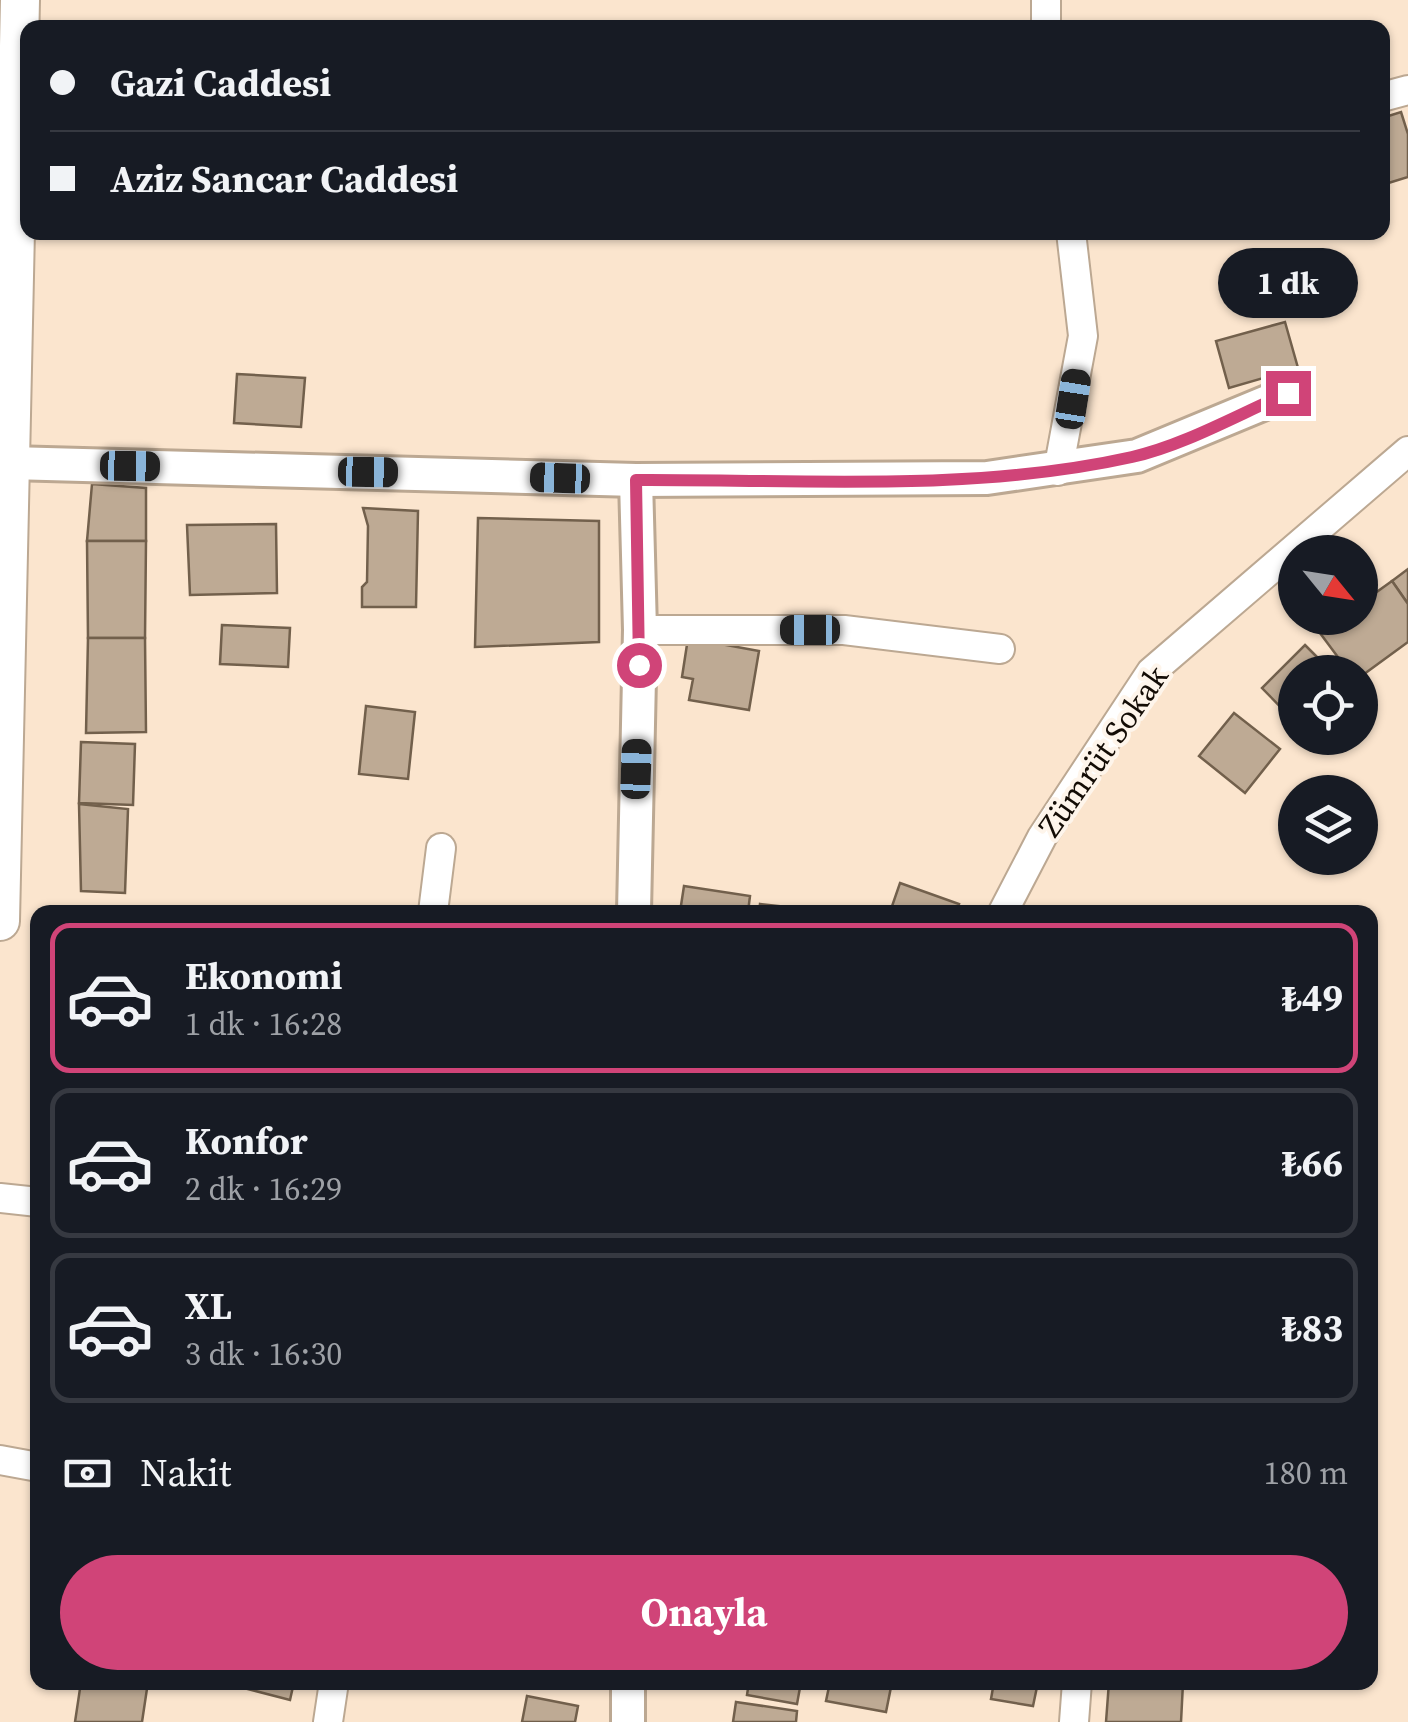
<!DOCTYPE html>
<html lang="tr">
<head>
<meta charset="utf-8">
<style>
  body { margin:0; font-family:"Source Serif 4",serif; background:#242831; color:#f1f3f6; height:100vh; display:flex; flex-direction:column; font-size:38px; white-space:nowrap }
  * { box-sizing:border-box; margin:0 }
  p { font-size:32px; color:#9ea1a6 }
  .icon { flex:none; width:55px; height:55px; fill:none; stroke:currentColor; stroke-width:2; stroke-linecap:round; stroke-linejoin:round }
  .map { position:relative; flex:1; overflow:hidden }
  .details { position:absolute; left:30px; top:905px; width:1348px; height:785px; display:flex; flex-direction:column; background:#171b24; border-radius:20px; box-shadow:0 2px 8px #0004 }
  .details>* { flex:none }
  .guide { position:absolute; left:20px; top:20px; width:1370px; height:220px; border-radius:20px; box-shadow:0 2px 8px #0004; display:grid; align-content:center; height:220px; padding:0 30px; background:#171b24 }
  .needle { width:65px; rotate:120deg }
  .tools { position:absolute; left:1278px; top:535px; display:grid; gap:20px }
  .tools a { display:grid; place-items:center; width:100px; height:100px; border-radius:50%; background:#171b24; box-shadow:0 2px 8px #0004; font-size:50px }
  .end { position:absolute; width:45px; height:45px; margin:-22px; border:12px solid #d04478; background:#fff; box-shadow:0 0 0 5px #fff }
  .from { border-radius:50% }
  .bubble { position:absolute; height:70px; border-radius:35px; background:#171b24; box-shadow:0 2px 8px #0004; font-size:32px; font-weight:700; line-height:70px; text-align:center }
  .car { position:absolute; width:30px; height:60px; margin:-30px -15px; border-radius:12px; box-shadow:0 0 8px 2px #0007; background:linear-gradient(#222 24%,#8ab4d8 0 40%,#222 0 76%,#8ab4d8 0 86%,#222 0) }
  .guide b { display:flex; align-items:center; gap:35px; height:95px; font-size:38px }
  .guide b+b { border-top:2px solid #363941 }
  .guide i { width:25px; height:25px; background:#f1f3f6 }
  ul { padding:18px 0 0; list-style:none }
  li { display:flex; align-items:center; gap:30px; height:150px; margin:0 20px 15px; padding:0 10px; border:5px solid #363941; border-radius:20px }
  li div { flex:1 }
  li b { display:block; font-size:38px }
  li em { font-style:normal; font-weight:700 }
  li.active { border-color:#d04478 }
  li>.icon { width:90px; height:90px; stroke-width:1.5 }
  .pay { display:flex; align-items:center; gap:25px; height:110px; padding:0 30px; font-size:38px }
  .pay p { margin-inline-start:auto }
  .primary-button { display:flex; gap:20px; margin-top:auto; padding:20px 30px }
  .primary-button a { flex:1; height:115px; border-radius:60px; background:#d04478; color:#fff; font-size:40px; font-weight:700; line-height:115px; text-align:center }
  .map>svg:first-child { display:block }
  .building { fill:#beaa94; stroke:#72604c; stroke-width:2.5 }
  .lines { fill:none; stroke-linecap:round; stroke-linejoin:round }
  .minor-casing { stroke:#bca892; stroke-width:32 }
  .tertiary-casing { stroke:#bca892; stroke-width:38 }
  .secondary-casing { stroke:#bca892; stroke-width:42 }
  .minor { stroke:#fff; stroke-width:28 }
  .tertiary { stroke:#fff; stroke-width:32 }
  .secondary { stroke:#fff; stroke-width:38 }
  .route { stroke:#d04478; stroke-width:12 }
  .labels { text-anchor:middle; dominant-baseline:central; stroke-width:8; stroke-linejoin:round; paint-order:stroke }
  .street-label { font-size:32px; fill:#130c05; stroke:#fef5eb }
</style>
</head>
<body>
<div class="map">
<svg width="1408" height="1722" viewBox="0 0 1408 1722">
  <rect width="100%" height="100%" fill="#fbe5ce"/>
  <g class="building">
    <polygon points="1401,112 1408,134 1408,177 1382,185 1382,118"/>
    <polygon points="1285,322 1298,368 1229,388 1216,341"/>
    <polygon points="237,374 305,378 301,427 234,423"/>
    <polygon points="92,484 146,488 146,541 87,541"/>
    <polygon points="363,508 418,511 416,607 362,607 362,587 367,582 368,526"/>
    <polygon points="478,518 599,521 599,642 475,647"/>
    <polygon points="276,524 277,593 190,595 187,525"/>
    <polygon points="87,541 146,541 145,638 88,638"/>
    <polygon points="1408,569 1408,604 1392,581"/>
    <polygon points="1392,581 1408,604 1408,642 1360,677 1360,672 1349,672 1320,633 1342,618 1360,618 1360,604"/>
    <polygon points="222,625 290,628 288,667 220,664"/>
    <polygon points="88,638 145,638 146,732 86,733"/>
    <polygon points="688,638 759,651 749,710 689,700 693,679 682,677"/>
    <polygon points="1305,645 1332,672 1295,672 1295,722 1262,688"/>
    <polygon points="366,706 415,712 408,779 359,774"/>
    <polygon points="1234,713 1280,749 1245,793 1199,756"/>
    <polygon points="81,742 135,744 133,805 79,803"/>
    <polygon points="79,804 128,809 125,893 81,891"/>
    <polygon points="900,883 959,904 956,912 890,912"/>
    <polygon points="684,886 750,896 748,912 680,912"/>
    <polygon points="760,904 806,909 805,912 759,912"/>
    <polygon points="81,1682 148,1682 142,1722 75,1722"/>
    <polygon points="221,1682 294,1682 290,1700"/>
    <polygon points="749,1682 801,1682 797,1704 747,1695"/>
    <polygon points="830,1682 892,1682 886,1712 826,1701"/>
    <polygon points="994,1682 1038,1682 1033,1706 991,1699"/>
    <polygon points="1109,1682 1183,1683 1181,1722 1106,1722"/>
    <polygon points="527,1696 578,1706 575,1722 522,1722"/>
    <polygon points="736,1702 797,1711 796,1722 733,1722"/>
  </g>
  <g class="lines">
    <g class="minor-casing">
      <g id="minor">
        <polyline points="1046,0 1046,28"/>
        <polyline points="1382,97 1408,90"/>
        <polyline points="1058,471 1083,336 1071,232"/>
        <polyline points="640,630 844,630 1000,649"/>
        <polyline points="433,912 441,848"/>
        <polyline points="1003,912 1042,837 1151,672 1408,451"/>
        <polyline points="0,1198 38,1202"/>
        <polyline points="0,1460 38,1467"/>
        <polyline points="328,1722 334,1682"/>
        <polyline points="1074,1722 1077,1682"/>
      </g>
    </g>
    <g class="tertiary-casing">
      <g id="tertiary">
        <polyline points="10,463 636,480 987,478 1137,456 1289,393"/>
        <polyline points="634,912 640,630 636,480"/>
        <polyline points="628,1722 628,1682"/>
      </g>
    </g>
    <g class="secondary-casing">
      <polyline id="secondary" points="0,921 20,0"/>
    </g>
    <use href="#minor" class="minor"/>
    <use href="#tertiary" class="tertiary"/>
    <use href="#secondary" class="secondary"/>
  </g>
  <g class="lines">
    <path class="route" d="M 639,665 L 636,480 C 800,479 971,493 1132,457 C 1185,445 1239,414 1288,393"/>
  </g>
  <g class="labels">
    <g class="street-label">
      <text transform="translate(1103 751) rotate(-55)">Zümrüt Sokak</text>
    </g>
  </g>
</svg>
<div class="tools">
<a><svg class="needle" viewBox="-14 -14 28 28"><path d="M0-13l5 13h-10z" fill="#e53935"/><path d="M0 13l5-13h-10z" fill="#9ea1a6"/></svg></a>
<a><svg class="icon" aria-label="locate" viewBox="0 0 24 24"><circle cx="12" cy="12" r="6"/><path d="M12 2v4M12 18v4M2 12h4M18 12h4"/></svg></a>
<a><svg class="icon" aria-label="layers" viewBox="0 0 24 24"><path d="M12 4l9 5-9 5-9-5zM3 14l9 5 9-5"/></svg></a>
</div>
<i class="end from" style="left:639px;top:665px"></i>
<i class="end" style="left:1288px;top:393px"></i>
<div class="bubble" style="left:1218px;top:248px;width:140px">1 dk</div>
<i class="car" style="left:1073px;top:399px;rotate:9deg"></i>
<i class="car" style="left:130px;top:466px;rotate:91deg"></i>
<i class="car" style="left:368px;top:472px;rotate:91deg"></i>
<i class="car" style="left:560px;top:478px;rotate:272deg"></i>
<i class="car" style="left:810px;top:630px;rotate:270deg"></i>
<i class="car" style="left:636px;top:769px;rotate:2deg"></i>
<div class="guide">
<b><i class="from"></i>Gazi Caddesi</b>
<b><i></i>Aziz Sancar Caddesi</b>
</div>
<section class="details">
<ul>
<li class="active"><svg class="icon" aria-label="car" viewBox="0 0 24 24"><path d="M5 17H2v-5l4-1 3-4h7l3 4 3 1v5h-3M9 17h6M6 11h13"/><circle cx="7" cy="17" r="2"/><circle cx="17" cy="17" r="2"/></svg><div><b>Ekonomi</b><p>1 dk · 16:28</p></div><em>₺49</em></li>
<li><svg class="icon" aria-label="car" viewBox="0 0 24 24"><path d="M5 17H2v-5l4-1 3-4h7l3 4 3 1v5h-3M9 17h6M6 11h13"/><circle cx="7" cy="17" r="2"/><circle cx="17" cy="17" r="2"/></svg><div><b>Konfor</b><p>2 dk · 16:29</p></div><em>₺66</em></li>
<li><svg class="icon" aria-label="car" viewBox="0 0 24 24"><path d="M5 17H2v-5l4-1 3-4h7l3 4 3 1v5h-3M9 17h6M6 11h13"/><circle cx="7" cy="17" r="2"/><circle cx="17" cy="17" r="2"/></svg><div><b>XL</b><p>3 dk · 16:30</p></div><em>₺83</em></li>
</ul>
<div class="pay"><svg class="icon" aria-label="cash" viewBox="0 0 24 24"><path d="M3 7h18v10H3z"/><circle cx="12" cy="12" r="2"/></svg>Nakit<p>180 m</p></div>
<div class="primary-button"><a>Onayla</a></div>
</section>
</div>
</body>
</html>
